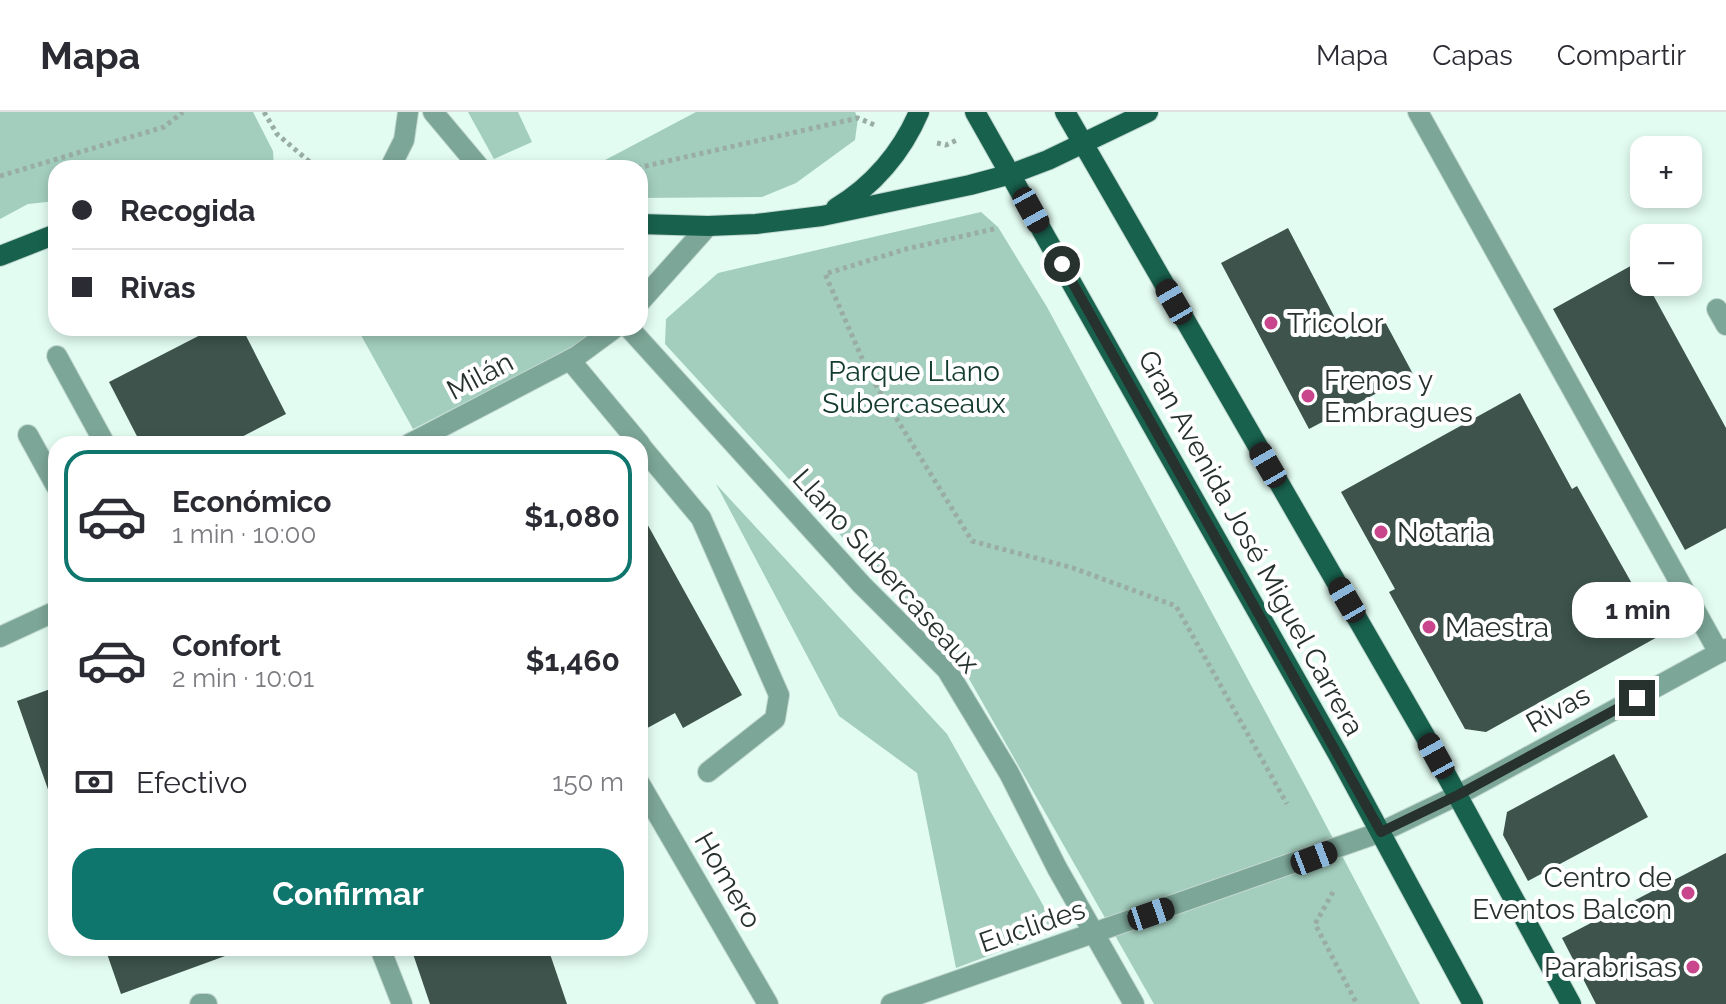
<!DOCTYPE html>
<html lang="es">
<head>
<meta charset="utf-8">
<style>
  body { margin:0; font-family:Raleway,sans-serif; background:#f7f7f7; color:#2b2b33; height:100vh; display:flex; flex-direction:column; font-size:30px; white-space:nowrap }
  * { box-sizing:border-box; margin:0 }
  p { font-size:26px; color:#7c7c81 }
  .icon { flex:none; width:44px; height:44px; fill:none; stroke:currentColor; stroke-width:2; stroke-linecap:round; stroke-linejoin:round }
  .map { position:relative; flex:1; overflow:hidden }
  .panel { position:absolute; left:48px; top:324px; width:600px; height:520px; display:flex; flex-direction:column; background:#fff; border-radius:24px; box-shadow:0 4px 12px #0003 }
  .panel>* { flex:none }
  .banner { position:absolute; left:48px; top:48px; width:600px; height:176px; border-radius:24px; box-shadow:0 4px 12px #0003; display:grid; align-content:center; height:176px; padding:0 24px; background:#fff }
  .buttons { position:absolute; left:1630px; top:24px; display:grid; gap:16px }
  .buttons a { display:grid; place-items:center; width:72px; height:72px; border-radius:16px; background:#fff; box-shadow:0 4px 12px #0003; font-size:40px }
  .end { position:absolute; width:36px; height:36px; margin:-18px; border:10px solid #27312d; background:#fff; box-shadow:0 0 0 4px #fff }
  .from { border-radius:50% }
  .bubble { position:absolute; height:56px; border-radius:24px; background:#fff; box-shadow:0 4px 12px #0003; font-size:26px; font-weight:700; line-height:56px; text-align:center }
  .car { position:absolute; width:24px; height:48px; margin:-24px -12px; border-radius:10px; box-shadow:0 0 6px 2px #0007; background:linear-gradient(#222 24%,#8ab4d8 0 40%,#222 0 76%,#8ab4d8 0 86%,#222 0) }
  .banner b { display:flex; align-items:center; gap:28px; height:76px; font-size:30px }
  .banner b+b { border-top:2px solid #e1e1e2 }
  .banner i { width:20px; height:20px; background:#2b2b33 }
  ul { padding:14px 0 0; list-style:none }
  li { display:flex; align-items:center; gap:24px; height:132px; margin:0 16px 12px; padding:0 8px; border:4px solid transparent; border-radius:24px }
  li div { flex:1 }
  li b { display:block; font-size:30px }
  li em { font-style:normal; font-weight:700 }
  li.on { border-color:#0f766e }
  li>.icon { width:72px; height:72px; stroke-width:1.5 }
  .pay { display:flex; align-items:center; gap:20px; height:88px; padding:0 24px; font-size:30px }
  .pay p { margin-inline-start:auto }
  .primary-button { display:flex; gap:16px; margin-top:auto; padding:16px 24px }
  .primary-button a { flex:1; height:92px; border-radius:24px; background:#0f766e; color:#fff; font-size:32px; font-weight:700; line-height:92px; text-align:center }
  header { display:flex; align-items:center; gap:48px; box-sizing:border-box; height:112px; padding:0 40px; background:#fff; border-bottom:2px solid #e1e1e2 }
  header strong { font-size:38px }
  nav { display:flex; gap:44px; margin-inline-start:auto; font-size:28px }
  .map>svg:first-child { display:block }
  .green { fill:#a3cebe }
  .building { fill:#3d534b }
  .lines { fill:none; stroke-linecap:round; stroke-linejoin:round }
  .minor-casing { stroke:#c0d7cf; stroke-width:22 }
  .major-casing { stroke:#c0d7cf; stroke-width:22 }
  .path { stroke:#99ada5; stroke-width:5; stroke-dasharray:4 4; stroke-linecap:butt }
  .minor { stroke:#7ca697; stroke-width:20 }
  .major { stroke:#18614d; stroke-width:20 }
  .route { stroke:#27312d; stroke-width:10 }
  .poi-dot { fill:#c9468d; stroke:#fff; stroke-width:3 }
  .labels { text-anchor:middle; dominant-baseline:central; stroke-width:8; stroke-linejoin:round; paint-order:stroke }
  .poi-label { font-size:28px; fill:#27312d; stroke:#fff; text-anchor:start }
  .park-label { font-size:28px; fill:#123a2f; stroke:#fff }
  .street-label { font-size:28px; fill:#27312d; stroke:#fff }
</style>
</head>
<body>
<header>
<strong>Mapa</strong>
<nav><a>Mapa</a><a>Capas</a><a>Compartir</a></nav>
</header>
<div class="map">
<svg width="1726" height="892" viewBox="0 0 1726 892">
  <rect width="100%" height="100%" fill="#e2fcf2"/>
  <g class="green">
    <polygon points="0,0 253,0 273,39 274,56 56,56 56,89 28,92 0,107"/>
    <polygon points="468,0 518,0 532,30 494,47"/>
    <polygon points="696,0 855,0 858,6 855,28 796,71 762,85 640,86 640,56 590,56"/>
    <polygon points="981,100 998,115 1047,195 1307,677 1420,892 1154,892 964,558 665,232 666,207 718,161"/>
    <polygon points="357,216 605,216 596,224 413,317"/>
    <polygon points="716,372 947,622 1057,818 956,856 917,661 839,604"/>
  </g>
  <g class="building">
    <polygon points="1288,116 1346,227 1383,206 1413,262 1309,317 1221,151"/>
    <polygon points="1636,151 1644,170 1646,170 1726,316 1726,416 1685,438 1553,197"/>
    <polygon points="214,216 242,216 286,302 228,332 141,332 109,270"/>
    <polygon points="1520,281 1572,377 1577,374 1661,523 1486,620 1465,617 1389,480 1395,477 1341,380"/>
    <polygon points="640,399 742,583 683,616 675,601 640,620"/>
    <polygon points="56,575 56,685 51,686 17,589"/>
    <polygon points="1614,642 1648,705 1528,769 1503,723 1507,700"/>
    <polygon points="1726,741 1726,892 1596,892 1562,826"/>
    <polygon points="105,836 236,836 236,840 121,882"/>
    <polygon points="411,836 548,836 567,892 430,892"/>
  </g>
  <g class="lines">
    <g class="minor-casing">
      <g id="minor">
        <polyline points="433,0 480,56"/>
        <polyline points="1418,0 1719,541"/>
        <polyline points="390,56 404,28 408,0"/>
        <polyline points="640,190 708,114"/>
        <polyline points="1717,197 1726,213"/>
        <polyline points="629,216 862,473 947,558 1009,661 1057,756 1134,892"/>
        <polyline points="57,244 105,332"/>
        <polyline points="570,248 640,332"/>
        <polyline points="28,323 56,374"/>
        <polyline points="409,332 577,244 615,216"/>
        <polyline points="640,333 701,406 779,583 775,607 708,660"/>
        <polyline points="0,525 56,499"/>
        <polyline points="640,672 768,892"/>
        <polyline points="380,836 402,892"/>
        <polyline points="200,892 207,892"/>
        <polyline points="891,892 1381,720 1458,683 1726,537"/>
      </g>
    </g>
    <g class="major-casing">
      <g id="major">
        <polyline points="975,0 1339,644 1473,892"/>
        <polyline points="1065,0 1425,624 1571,892"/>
        <path d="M 836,96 C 873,74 902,40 919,0"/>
        <polyline points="640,112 708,114 756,112 822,104 970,73 1011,62 1048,48 1148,0"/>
        <polyline points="0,144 56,122"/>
      </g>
    </g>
    <g class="path">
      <polyline points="264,0 277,22 311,51 359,52"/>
      <polyline points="937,31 946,33 957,28"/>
      <polyline points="637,56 858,6 877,14"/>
      <polyline points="0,64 164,15 183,0"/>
      <polyline points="994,117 906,137 825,162 869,262 972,429 1073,456 1176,494 1287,692"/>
      <polyline points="1333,780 1315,812 1357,892"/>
    </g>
    <use href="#minor" class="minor"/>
    <use href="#major" class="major"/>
  </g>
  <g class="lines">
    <polyline class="route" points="1062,152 1381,720 1458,683 1637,586"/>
  </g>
  <g class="poi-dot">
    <circle cx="1271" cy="211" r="8"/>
    <circle cx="1308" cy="284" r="8"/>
    <circle cx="1381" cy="420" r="8"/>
    <circle cx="1429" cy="515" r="8"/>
    <circle cx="1688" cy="781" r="8"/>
    <circle cx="1693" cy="855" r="8"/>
  </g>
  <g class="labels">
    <g class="poi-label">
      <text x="1287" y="211">Tricolor</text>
      <text x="1324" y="268">Frenos y<tspan x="1324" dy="32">Embragues</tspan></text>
      <text x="1397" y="420">Notaria</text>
      <text x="1445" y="515">Maestra</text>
      <text x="1672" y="765" text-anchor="end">Centro de<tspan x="1672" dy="32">Eventos Balcon</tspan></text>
      <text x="1677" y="855" text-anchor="end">Parabrisas</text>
    </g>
    <g class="park-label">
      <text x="914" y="259">Parque Llano<tspan x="914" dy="32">Subercaseaux</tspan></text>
    </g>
    <g class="street-label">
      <text transform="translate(480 264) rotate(-28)">Milán</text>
      <text transform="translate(1251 431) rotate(61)">Gran Avenida José Miguel Carrera</text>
      <text transform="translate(886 459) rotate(48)">Llano Subercaseaux</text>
      <text transform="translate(1558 597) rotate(-29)">Rivas</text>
      <text transform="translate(728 768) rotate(60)">Homero</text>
      <text transform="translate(1032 814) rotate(-19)">Euclides</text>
    </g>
  </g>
</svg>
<div class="buttons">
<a>+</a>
<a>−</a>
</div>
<i class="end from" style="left:1062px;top:152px"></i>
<i class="end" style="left:1637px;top:586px"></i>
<div class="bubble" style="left:1572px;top:470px;width:132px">1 min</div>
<i class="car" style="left:1031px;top:98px;rotate:151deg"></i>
<i class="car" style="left:1174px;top:190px;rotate:330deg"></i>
<i class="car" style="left:1268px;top:353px;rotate:330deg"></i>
<i class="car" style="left:1347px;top:488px;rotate:330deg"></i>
<i class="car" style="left:1436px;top:644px;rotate:331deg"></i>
<i class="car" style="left:1314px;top:746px;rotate:69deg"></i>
<i class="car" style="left:1151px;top:802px;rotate:71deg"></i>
<div class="banner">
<b><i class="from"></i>Recogida</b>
<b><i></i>Rivas</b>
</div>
<section class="panel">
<ul>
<li class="on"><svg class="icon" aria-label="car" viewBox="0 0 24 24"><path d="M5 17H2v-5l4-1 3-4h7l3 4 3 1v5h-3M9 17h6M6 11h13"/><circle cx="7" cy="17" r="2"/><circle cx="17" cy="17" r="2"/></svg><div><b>Económico</b><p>1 min · 10:00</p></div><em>$1,080</em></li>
<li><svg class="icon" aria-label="car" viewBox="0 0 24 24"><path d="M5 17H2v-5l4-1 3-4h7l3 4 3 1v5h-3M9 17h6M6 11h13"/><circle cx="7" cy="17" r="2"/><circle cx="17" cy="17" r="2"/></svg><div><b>Confort</b><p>2 min · 10:01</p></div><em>$1,460</em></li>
</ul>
<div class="pay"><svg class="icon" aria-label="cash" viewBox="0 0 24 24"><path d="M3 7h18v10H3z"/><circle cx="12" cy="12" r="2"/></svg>Efectivo<p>150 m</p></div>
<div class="primary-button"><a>Confirmar</a></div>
</section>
</div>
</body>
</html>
